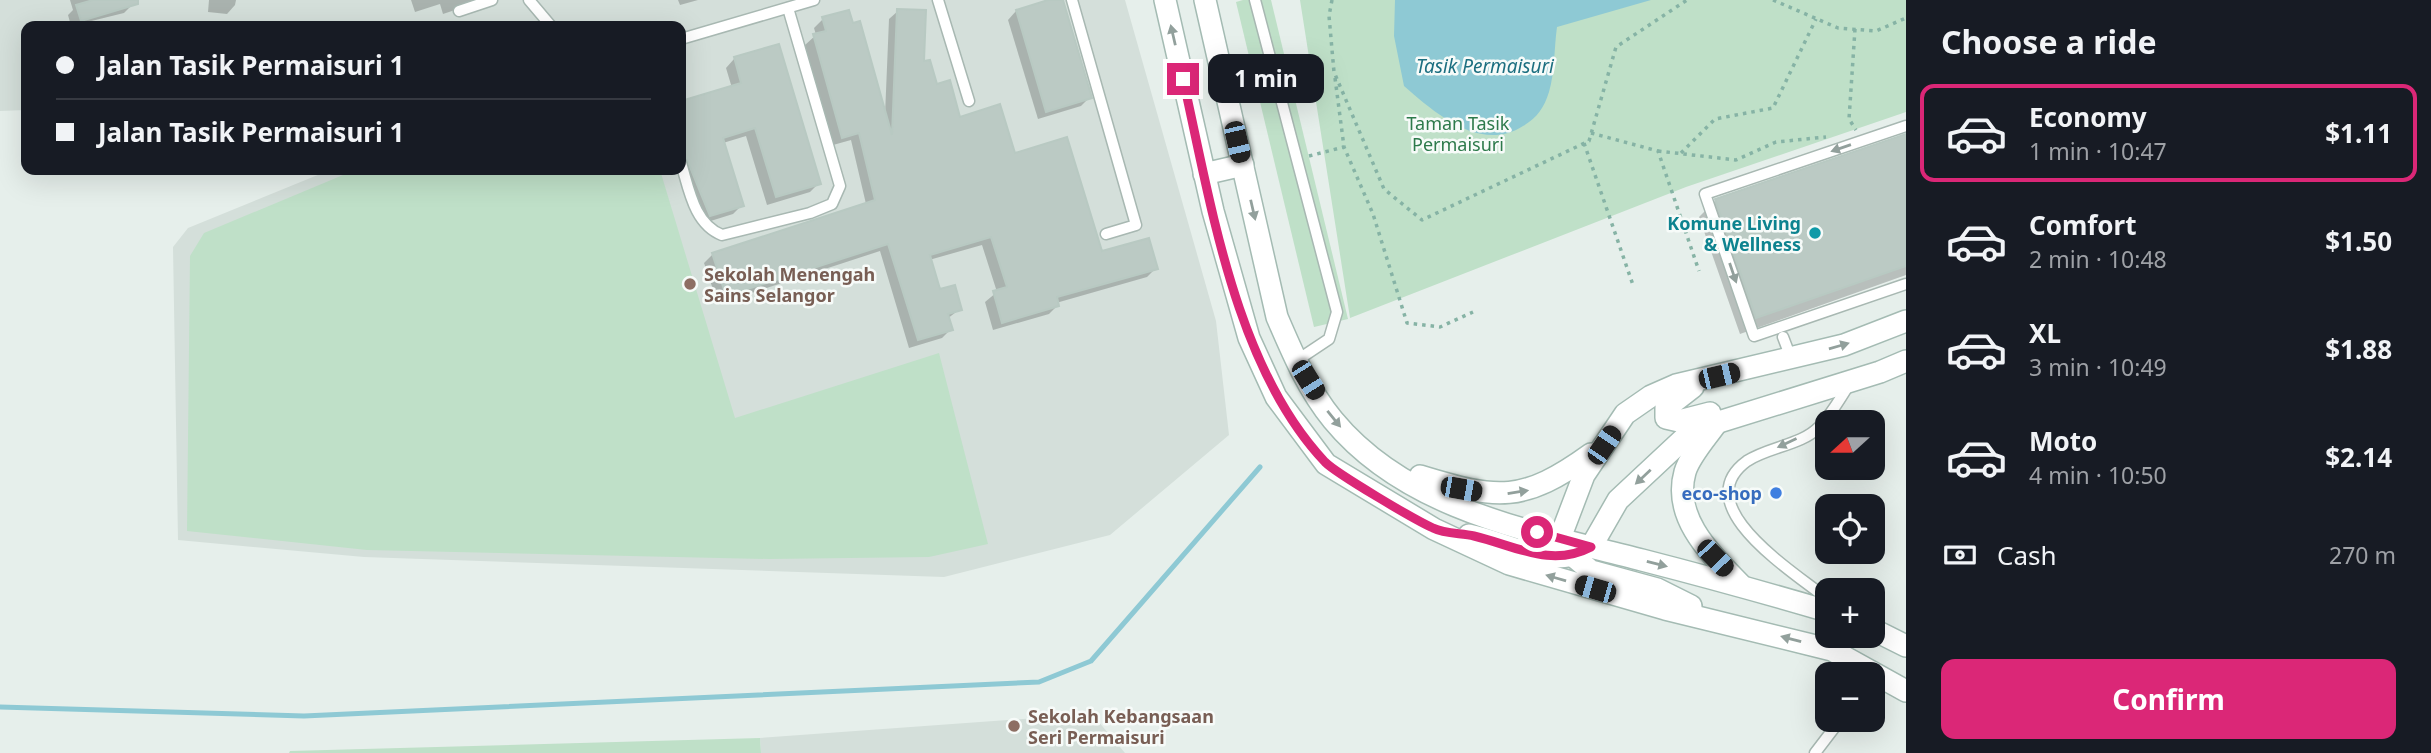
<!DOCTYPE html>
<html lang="en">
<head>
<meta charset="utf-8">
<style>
  body { margin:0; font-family:"Noto Sans",sans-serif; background:#20242c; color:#f1f3f6; height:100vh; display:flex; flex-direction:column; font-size:26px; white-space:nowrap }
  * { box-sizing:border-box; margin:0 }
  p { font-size:23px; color:#9ea1a6 }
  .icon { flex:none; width:38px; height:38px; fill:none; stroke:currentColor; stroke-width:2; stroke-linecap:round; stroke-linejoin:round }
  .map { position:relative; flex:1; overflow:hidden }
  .side { display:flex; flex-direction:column; background:#171b24; width:525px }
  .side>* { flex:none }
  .guide { position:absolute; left:21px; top:21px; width:665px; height:154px; border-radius:14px; box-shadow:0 7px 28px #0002; display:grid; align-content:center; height:154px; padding:0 35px; background:#171b24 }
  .needle { width:46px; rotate:249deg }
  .controls { position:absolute; left:1815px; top:410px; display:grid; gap:14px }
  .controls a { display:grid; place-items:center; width:70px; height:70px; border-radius:14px; background:#171b24; box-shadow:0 7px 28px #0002; font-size:35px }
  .end { position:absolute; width:32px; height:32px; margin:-16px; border:9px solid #db2777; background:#fff; box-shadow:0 0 0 4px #fff }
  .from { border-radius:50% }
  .bubble { position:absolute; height:49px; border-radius:14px; background:#171b24; box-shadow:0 7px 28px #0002; font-size:23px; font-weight:700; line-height:49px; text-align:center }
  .car { position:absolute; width:21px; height:42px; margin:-21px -10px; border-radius:9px; box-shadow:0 0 5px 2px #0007; background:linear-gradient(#222 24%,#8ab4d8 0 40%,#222 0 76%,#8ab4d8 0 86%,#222 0) }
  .guide b { display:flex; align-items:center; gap:24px; height:66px; font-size:26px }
  .guide b+b { border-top:2px solid #363941 }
  .guide i { width:18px; height:18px; background:#f1f3f6 }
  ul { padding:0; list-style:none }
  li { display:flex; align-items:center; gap:21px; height:98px; margin:0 14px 10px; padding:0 21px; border:4px solid transparent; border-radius:14px }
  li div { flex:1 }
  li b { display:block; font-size:26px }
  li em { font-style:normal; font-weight:700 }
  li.current { border-color:#db2777 }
  li>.icon { width:63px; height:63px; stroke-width:1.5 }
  h2 { padding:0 35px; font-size:32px; line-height:84px }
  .pay { display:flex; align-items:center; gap:18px; height:77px; padding:0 35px; font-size:26px }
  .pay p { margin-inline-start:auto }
  .cta { display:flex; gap:14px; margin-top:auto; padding:14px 35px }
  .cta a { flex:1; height:80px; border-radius:14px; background:#db2777; color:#fff; font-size:28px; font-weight:700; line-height:80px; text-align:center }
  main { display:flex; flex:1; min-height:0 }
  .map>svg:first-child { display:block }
  .built { fill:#d4dfda }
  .green { fill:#bfe0c8 }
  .water { fill:#8ec9d4 }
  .shadow { fill:#0003 }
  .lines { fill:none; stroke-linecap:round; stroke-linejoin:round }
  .stream { stroke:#8ec9d4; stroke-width:5 }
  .building { fill:#bbcac4; stroke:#b8c9c2; stroke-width:2 }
  .lane-casing { stroke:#a8b8b2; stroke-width:13 }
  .secondary-casing { stroke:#a4bbb3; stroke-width:24 }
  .path { stroke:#86b3a5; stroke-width:3.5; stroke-dasharray:3.5 5; stroke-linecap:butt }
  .lane { stroke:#fff; stroke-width:10 }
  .secondary { stroke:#fff; stroke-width:21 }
  .oneway { fill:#92a09c }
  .route { stroke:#db2777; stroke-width:9 }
  .culture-dot { fill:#0f9aa8; stroke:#f7fbf9; stroke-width:2.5 }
  .education-dot { fill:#8d6e63; stroke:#f7fbf9; stroke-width:2.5 }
  .shop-dot { fill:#3f7fe0; stroke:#f7fbf9; stroke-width:2.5 }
  .labels { text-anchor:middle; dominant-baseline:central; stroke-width:5; stroke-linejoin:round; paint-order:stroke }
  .park-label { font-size:18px; fill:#2d7a4b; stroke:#f7fbf9 }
  .culture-label { font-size:18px; font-weight:bold; fill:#0d838f; stroke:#f7fbf9; text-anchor:end }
  .education-label { font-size:18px; font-weight:bold; fill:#785e54; stroke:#f7fbf9; text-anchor:start }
  .shop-label { font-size:18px; font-weight:bold; fill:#366cbe; stroke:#f7fbf9; text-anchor:end }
  .water-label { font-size:19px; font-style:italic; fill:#1c6f80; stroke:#f7fbf9 }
</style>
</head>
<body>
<main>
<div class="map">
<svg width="1906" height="753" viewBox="0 0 1906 753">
  <rect width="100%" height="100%" fill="#e6efeb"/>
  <g class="built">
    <polygon points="0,0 1125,0 1216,321 1229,435 1110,535 944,577 364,557 178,540 173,247 188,228 330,170 681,170 681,26 26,26 26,110 0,111"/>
    <polygon points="1092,714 1125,753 761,753 760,738"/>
  </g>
  <g class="green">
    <polygon points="1243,0 1271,0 1348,319 1314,327 1236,2"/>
    <polygon points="1300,0 1906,0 1906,112 1686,187 1350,318"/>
    <polygon points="355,170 660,170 735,418 939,353 988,544 929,557 769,559 367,550 187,531 190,256 204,233"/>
    <polygon points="760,738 761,753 289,753 290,751"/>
  </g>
  <path class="water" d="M 1395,0 L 1651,0 L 1557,27 C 1554,48 1555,72 1549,92 C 1544,108 1537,118 1523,126 C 1481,153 1436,114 1404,86 L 1394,36 Z"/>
  <g class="shadow">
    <polygon points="70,0 131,0 132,5 124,13 71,26 68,15 73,10"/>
    <polygon points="209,0 236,0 235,5 227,14 208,12"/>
    <polygon points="411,0 485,0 443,14 440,4 415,12"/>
    <polygon points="678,0 698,0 680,5"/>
    <polygon points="1054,0 1061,0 1090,97 1081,106 1038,119 1008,20 1016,11"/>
    <polygon points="898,11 922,64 959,119 1014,155 1101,253 1156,268 1147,277 1056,303 1057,306 1049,314 993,330 985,302 997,292 982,245 929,260 939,291 960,309 947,319 951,329 942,338 909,348 880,251 718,304 704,263 713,254 866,204 851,140 833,145 805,45 816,35 814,28 823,19 885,115 889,19"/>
    <polygon points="777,46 819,183 810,192 767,205 746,136 723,143 742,205 733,214 701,224 681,170 681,103 732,88 726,68 734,59"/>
    <polygon points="1906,136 1906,275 1740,334 1699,217 1716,200"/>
  </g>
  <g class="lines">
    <polyline class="stream" points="0,707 304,716 1039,682 1091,661 1260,467"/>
  </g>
  <g class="building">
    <polygon points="93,0 138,0 138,4 81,21 76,5"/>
    <polygon points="1048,0 1063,0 1092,98 1046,112 1016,10"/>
    <polygon points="897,9 926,10 924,61 930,60 937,84 950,80 960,117 1000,104 1015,153 1067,137 1102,251 1149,238 1158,269 1057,297 1059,306 1002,323 993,291 1007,287 991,237 930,255 940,289 955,285 962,310 948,314 953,330 918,340 888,244 726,296 712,253 875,200 859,133 842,138 813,34 826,31 822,17 849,10 853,23 860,21 892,135"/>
    <polygon points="779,44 821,184 776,197 755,128 723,138 744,206 710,216 681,145 681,101 741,83 734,57"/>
    <polygon points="1906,134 1906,266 1756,318 1715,199"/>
  </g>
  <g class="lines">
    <g class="lane-casing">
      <g id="lane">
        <polyline points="529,0 551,26"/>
        <polyline points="938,0 969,101"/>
        <polyline points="1072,0 1136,225 1106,234"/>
        <polyline points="1255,0 1337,312 1329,339 1296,361"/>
        <polyline points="459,11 492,0"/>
        <polyline points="681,39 814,0"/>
        <polyline points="1906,126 1705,194 1754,336 1906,284"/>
        <path d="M 681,163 C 689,189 694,224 722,235 L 810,213 L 832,204 L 840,186 L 788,8"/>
        <polyline points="1783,337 1791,358"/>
        <path d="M 1827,599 C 1796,573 1685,506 1747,461 C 1768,447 1802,445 1819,427 C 1831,415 1841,397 1850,383"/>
        <polyline points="1815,753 1841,719"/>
      </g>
    </g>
    <g class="secondary-casing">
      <g id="secondary">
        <polyline points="1165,0 1213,211 1249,338 1276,397 1326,464 1434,529 1509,564 1665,609 1832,650 1906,691"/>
        <path d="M 1205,0 L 1277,317 C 1292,352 1308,390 1333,420 C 1408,511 1535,532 1642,560 C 1704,576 1766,593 1827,611"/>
        <polyline points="1204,174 1243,165"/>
        <polyline points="1693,387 1666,408 1666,418 1679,421 1710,413"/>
        <path d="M 1718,421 C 1708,436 1690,455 1685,472 C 1672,518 1711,554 1740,584"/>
        <path d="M 1420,476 C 1498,500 1523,503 1591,454"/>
        <path d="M 1469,535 C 1504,542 1549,569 1583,551"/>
        <polyline points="1560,538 1584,475 1625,414 1651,396 1676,385 1844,345 1906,321"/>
        <polyline points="1560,538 1573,556 1591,571 1657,589 1691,606"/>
        <polyline points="1591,547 1618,500 1693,430 1880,372 1906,361"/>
        <polyline points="1872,629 1906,646"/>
      </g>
    </g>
    <g class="path">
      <polyline points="1332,0 1329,16 1334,72 1384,189 1422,220 1589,141 1616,47 1687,0"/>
      <polyline points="1773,0 1838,28 1876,31 1906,18"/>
      <polyline points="1855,29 1849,119 1856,130"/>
      <polyline points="1335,78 1344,147 1373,214 1407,323 1440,327 1473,312"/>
      <polyline points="1591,133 1658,151 1699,271"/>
      <polyline points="1584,143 1633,285"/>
      <polyline points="1658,151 1736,160 1776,142 1826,137"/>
      <polyline points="1681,153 1715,119 1773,108 1816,19"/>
      <polyline points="1309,156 1344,147"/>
    </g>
    <use href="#lane" class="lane"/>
    <use href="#secondary" class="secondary"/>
  </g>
  <defs><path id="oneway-solid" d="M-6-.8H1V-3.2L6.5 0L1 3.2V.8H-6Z" transform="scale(1.75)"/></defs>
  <g class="oneway">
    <use href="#oneway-solid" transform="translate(1173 35) rotate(-103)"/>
    <use href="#oneway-solid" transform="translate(1841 148) rotate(161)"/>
    <use href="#oneway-solid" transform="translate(1253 210) rotate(77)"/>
    <use href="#oneway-solid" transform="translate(1733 273) rotate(71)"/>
    <use href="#oneway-solid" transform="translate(1839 346) rotate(-16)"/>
    <use href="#oneway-solid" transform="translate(1334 419) rotate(51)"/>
    <use href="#oneway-solid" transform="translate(1787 443) rotate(155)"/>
    <use href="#oneway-solid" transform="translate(1643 477) rotate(137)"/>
    <use href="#oneway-solid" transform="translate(1518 492) rotate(-9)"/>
    <use href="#oneway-solid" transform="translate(1657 564) rotate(14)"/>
    <use href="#oneway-solid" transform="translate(1556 578) rotate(-164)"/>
    <use href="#oneway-solid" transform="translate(1791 639) rotate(-165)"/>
  </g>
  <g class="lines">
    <path class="route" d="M 1183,79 C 1211,203 1235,367 1325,462 C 1337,474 1415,520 1433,528 C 1445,534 1461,533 1474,536 C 1516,546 1551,568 1591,547 L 1537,532"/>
  </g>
  <circle class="culture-dot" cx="1815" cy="233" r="7"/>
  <g class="education-dot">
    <circle cx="690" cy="284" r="7"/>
    <circle cx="1014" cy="726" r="7"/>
  </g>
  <circle class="shop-dot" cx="1776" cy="493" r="7"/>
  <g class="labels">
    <g class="park-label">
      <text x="1458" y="123">Taman Tasik<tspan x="1458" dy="21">Permaisuri</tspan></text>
    </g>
    <g class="culture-label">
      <text x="1801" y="223">Komune Living<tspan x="1801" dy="21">&amp; Wellness</tspan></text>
    </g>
    <g class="education-label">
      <text x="704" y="274">Sekolah Menengah<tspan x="704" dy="21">Sains Selangor</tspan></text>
      <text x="1028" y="716">Sekolah Kebangsaan<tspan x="1028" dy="21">Seri Permaisuri</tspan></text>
    </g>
    <g class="shop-label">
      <text x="1762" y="493">eco-shop</text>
    </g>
    <g class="water-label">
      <text x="1485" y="66">Tasik Permaisuri</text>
    </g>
  </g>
</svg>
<div class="controls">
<a><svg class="needle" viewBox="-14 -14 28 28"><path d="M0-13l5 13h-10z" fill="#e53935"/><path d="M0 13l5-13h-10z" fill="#9ea1a6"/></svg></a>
<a><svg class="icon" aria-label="locate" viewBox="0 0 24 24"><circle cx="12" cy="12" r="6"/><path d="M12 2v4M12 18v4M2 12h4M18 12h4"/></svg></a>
<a>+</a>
<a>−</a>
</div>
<i class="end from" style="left:1537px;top:532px"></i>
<i class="end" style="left:1183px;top:79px"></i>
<div class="bubble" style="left:1208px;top:54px;width:116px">1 min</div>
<i class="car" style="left:1237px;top:142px;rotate:167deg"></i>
<i class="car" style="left:1719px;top:376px;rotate:77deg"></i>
<i class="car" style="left:1308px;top:380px;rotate:148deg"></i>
<i class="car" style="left:1604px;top:445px;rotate:34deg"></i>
<i class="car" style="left:1461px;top:489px;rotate:100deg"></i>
<i class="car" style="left:1715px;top:558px;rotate:136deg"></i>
<i class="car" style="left:1595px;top:589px;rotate:286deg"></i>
<div class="guide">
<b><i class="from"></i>Jalan Tasik Permaisuri 1</b>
<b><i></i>Jalan Tasik Permaisuri 1</b>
</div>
</div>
<section class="side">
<h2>Choose a ride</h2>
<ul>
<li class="current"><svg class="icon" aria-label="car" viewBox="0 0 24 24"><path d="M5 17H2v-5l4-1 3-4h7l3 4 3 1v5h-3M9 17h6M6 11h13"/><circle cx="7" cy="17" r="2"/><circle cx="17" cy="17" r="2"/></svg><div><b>Economy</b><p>1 min · 10:47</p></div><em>$1.11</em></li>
<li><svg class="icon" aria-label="car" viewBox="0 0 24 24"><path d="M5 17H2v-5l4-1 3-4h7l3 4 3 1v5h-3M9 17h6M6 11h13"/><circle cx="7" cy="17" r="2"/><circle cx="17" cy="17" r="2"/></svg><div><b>Comfort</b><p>2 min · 10:48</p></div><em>$1.50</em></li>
<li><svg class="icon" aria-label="car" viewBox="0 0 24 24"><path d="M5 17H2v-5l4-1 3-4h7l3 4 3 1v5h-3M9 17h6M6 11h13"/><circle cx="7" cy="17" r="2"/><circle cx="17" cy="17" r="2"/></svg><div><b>XL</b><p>3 min · 10:49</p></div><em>$1.88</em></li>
<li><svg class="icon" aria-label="car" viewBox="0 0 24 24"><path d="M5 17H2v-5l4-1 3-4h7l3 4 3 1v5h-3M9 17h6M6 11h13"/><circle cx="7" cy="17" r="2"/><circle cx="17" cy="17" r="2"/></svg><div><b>Moto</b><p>4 min · 10:50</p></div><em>$2.14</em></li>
</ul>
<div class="pay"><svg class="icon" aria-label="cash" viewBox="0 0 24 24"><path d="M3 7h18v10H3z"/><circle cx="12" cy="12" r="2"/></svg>Cash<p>270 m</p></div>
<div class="cta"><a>Confirm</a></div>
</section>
</main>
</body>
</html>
